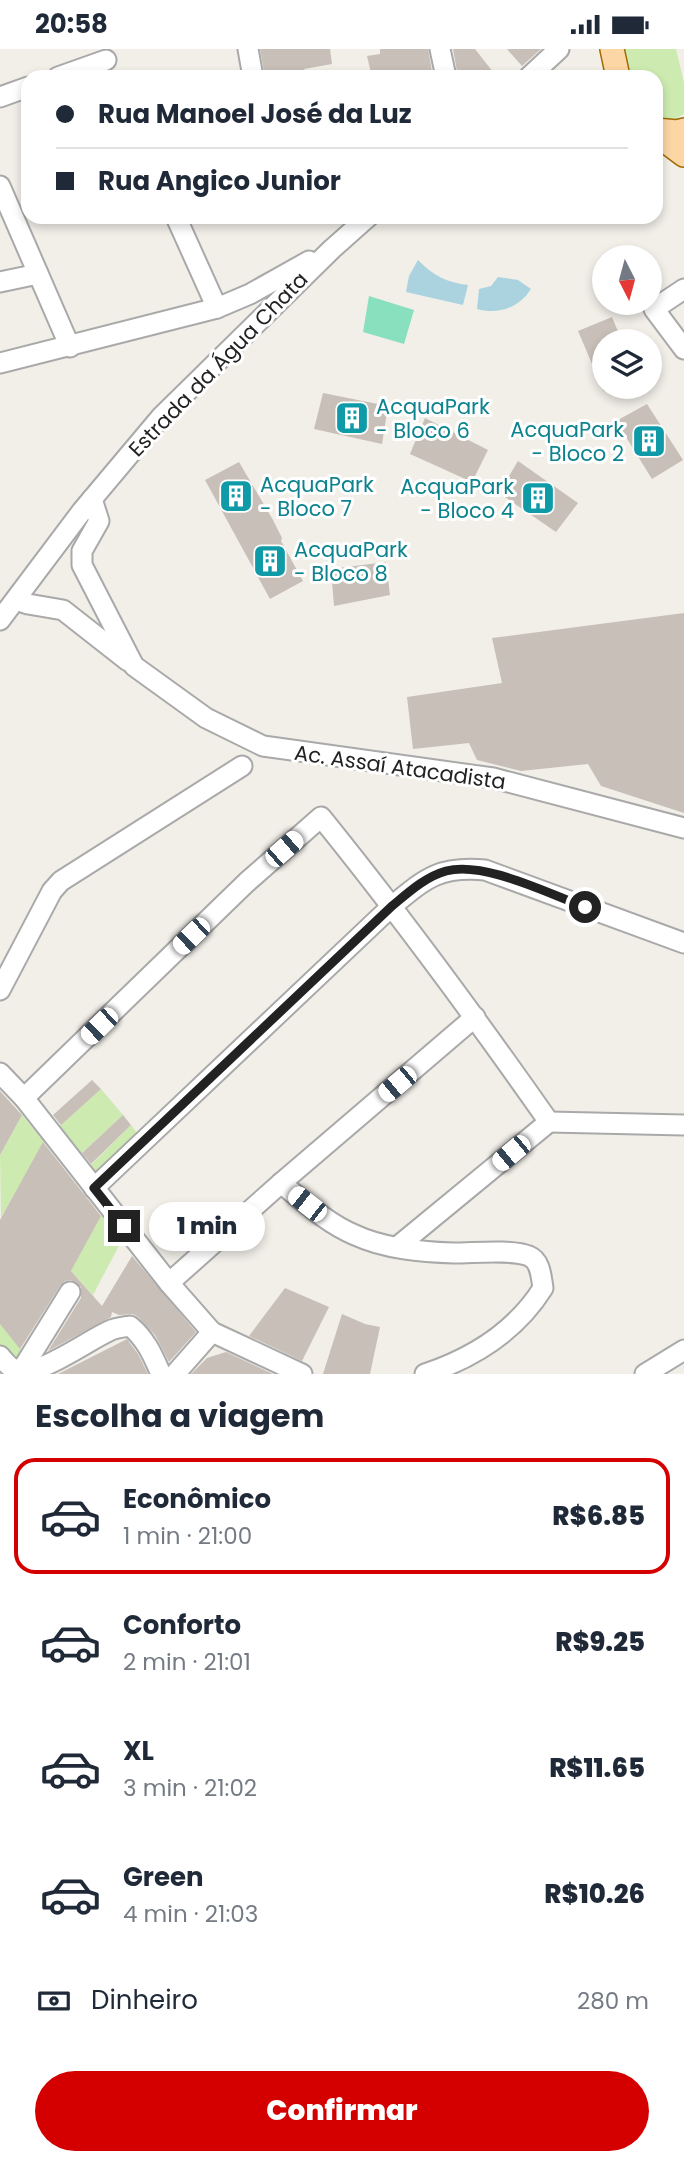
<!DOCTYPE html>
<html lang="pt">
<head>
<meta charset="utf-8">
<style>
  body { margin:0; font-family:Poppins,sans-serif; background:#f2f2f3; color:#1f2937; height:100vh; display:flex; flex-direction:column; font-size:26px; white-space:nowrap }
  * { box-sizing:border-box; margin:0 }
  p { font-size:23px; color:#747a83 }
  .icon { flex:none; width:38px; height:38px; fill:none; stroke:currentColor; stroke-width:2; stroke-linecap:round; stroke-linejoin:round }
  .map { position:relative; height:1325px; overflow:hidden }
  .side { display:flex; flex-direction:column; background:#fff; flex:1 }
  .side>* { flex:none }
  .hud { position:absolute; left:21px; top:21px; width:642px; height:154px; border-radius:21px; box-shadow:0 4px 10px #0003; display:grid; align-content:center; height:154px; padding:0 35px; background:#fff }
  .needle { width:46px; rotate:174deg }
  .controls { position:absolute; left:592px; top:196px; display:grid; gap:14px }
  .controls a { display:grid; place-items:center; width:70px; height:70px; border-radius:50%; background:#fff; box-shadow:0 4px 10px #0003; font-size:35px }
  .end { position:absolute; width:32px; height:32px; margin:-16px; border:9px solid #222; background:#fff; box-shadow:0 0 0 4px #fff }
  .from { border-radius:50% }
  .bubble { position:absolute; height:49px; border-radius:24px; background:#fff; box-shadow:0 4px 10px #0003; font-size:23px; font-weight:800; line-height:49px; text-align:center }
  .car { position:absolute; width:21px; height:42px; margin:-21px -10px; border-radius:9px; box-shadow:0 0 5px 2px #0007; background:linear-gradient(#fff 24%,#345 0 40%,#fff 0 76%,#345 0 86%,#fff 0) }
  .hud b { display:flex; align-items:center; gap:24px; height:66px; font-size:26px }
  .hud b+b { border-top:2px solid #e0e1e3 }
  .hud i { width:18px; height:18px; background:#1f2937 }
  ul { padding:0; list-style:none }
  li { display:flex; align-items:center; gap:21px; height:116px; margin:0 14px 10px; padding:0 21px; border:4px solid transparent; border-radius:21px }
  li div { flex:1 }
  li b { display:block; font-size:26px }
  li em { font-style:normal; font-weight:800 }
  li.selected { border-color:#d40000 }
  li>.icon { width:63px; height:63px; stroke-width:1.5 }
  h2 { padding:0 35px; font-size:32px; line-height:84px }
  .pay { display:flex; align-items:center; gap:18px; height:77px; padding:0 35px; font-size:26px }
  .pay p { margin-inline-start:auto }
  .button { display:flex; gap:14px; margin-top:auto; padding:14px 35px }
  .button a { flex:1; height:80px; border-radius:42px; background:#d40000; color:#fff; font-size:28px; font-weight:800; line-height:80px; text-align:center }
  .status { display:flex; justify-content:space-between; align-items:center; height:49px; padding:0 35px; background:#fff; direction:ltr }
  .status svg { height:19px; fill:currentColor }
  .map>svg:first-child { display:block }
  .grass { fill:#cdebb0 }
  .pitch { fill:#88e0be }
  .water { fill:#aad3df }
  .building { fill:#c7bfb8 }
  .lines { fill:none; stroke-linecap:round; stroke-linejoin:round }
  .minor-casing { stroke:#a9a9a9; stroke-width:23 }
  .major-casing { stroke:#a06b00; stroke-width:26 }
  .minor { stroke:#fff; stroke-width:19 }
  .major { stroke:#fcd6a4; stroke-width:23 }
  .route { stroke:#222; stroke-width:9 }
  .labels { text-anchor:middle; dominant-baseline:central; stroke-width:6; stroke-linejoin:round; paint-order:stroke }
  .street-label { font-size:21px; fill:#222; stroke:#fff }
  .culture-label { font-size:21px; fill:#0d838f; stroke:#fff; text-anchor:start }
</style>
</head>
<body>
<div class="status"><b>20:58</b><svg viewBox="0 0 49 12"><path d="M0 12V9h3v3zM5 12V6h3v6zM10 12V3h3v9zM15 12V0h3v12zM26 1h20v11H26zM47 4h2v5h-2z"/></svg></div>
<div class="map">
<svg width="684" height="1325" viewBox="0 0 684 1325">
  <rect width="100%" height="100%" fill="#f2efe9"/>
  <g class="grass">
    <polygon points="623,0 676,0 684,34 684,65 673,71 656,66 656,28 630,28"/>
    <polygon points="101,1040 123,1066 76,1109 55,1081"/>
    <polygon points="22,1066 44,1093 1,1169 0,1106"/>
    <polygon points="131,1076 137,1084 96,1128 87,1120"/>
    <polygon points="103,1163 122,1191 93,1246 71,1222"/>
    <polygon points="0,1275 24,1304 16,1309 0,1298"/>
  </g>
  <polygon class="pitch" points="369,247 414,261 404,295 363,283"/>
  <g class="water">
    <path d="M 418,211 C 432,226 448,234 468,236 L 463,256 L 406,243 L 409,227 Z"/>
    <path d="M 498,228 L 518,231 L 531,240 C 519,259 498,266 477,260 L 479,240 L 491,237 Z"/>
  </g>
  <g class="building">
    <polygon points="260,0 330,0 332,15 304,20 305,22 265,28"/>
    <polygon points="380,0 428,0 433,28 372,28 367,7 380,5"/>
    <polygon points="453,0 475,0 497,28 458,28"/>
    <polygon points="507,0 541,0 522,17"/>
    <polygon points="612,268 622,292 604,292 604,343 578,282"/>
    <polygon points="323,344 388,357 382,395 314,380"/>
    <polygon points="647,355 683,411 652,430 616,372"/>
    <polygon points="425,369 488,401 472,433 410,405"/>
    <polygon points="518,412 578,454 556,483 499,444"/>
    <polygon points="239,413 273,471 282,489 281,492 303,532 270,550 205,431"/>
    <polygon points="386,513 390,546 334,557 331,520"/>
    <polygon points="684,564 684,764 601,737 588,715 521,722 477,711 469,694 413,700 407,648 502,634 492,589"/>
    <polygon points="92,1031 101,1040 61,1076 53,1066"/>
    <polygon points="0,1042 22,1066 0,1106"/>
    <polygon points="123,1066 131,1076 91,1115 82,1104"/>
    <polygon points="43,1093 101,1167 71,1222 102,1257 132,1207 196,1283 169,1313 155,1286 138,1268 133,1265 119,1266 112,1263 111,1268 48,1302 81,1249 81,1238 71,1231 65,1232 60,1237 20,1300 0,1275 0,1171"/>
    <polygon points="285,1239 329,1258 302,1312 249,1287"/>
    <polygon points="342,1265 365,1275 380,1278 370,1325 323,1325"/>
    <polygon points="127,1290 138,1305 148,1325 58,1325"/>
    <polygon points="226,1303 273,1325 191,1325 207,1309"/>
  </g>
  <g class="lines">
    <g class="minor-casing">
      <g id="minor">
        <polyline points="248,0 253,28"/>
        <polyline points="440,0 446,28"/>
        <polyline points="58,28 106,11"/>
        <polyline points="529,28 559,0"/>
        <polyline points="0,48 28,38"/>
        <polyline points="0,137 70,298"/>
        <polyline points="176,168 217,259"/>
        <polyline points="0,233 38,225"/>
        <polyline points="684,240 654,260 684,300"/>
        <polyline points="0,314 217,259 250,245 309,212"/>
        <polyline points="92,450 99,472 82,502 82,516 134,617 206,669 263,697 493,729 684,779"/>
        <polyline points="16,551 28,555 63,561 128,612"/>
        <polyline points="0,571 82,462 161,368 332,200 368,168"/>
        <polyline points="0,941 52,842 61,832 242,717"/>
        <polyline points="0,1024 24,1049 169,1234 212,1283 302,1325"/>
        <path d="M 24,1049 L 247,833 L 321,768 C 401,867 476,969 549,1073"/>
        <polyline points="549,1073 684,1076"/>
        <path d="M 281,1134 C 303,1152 328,1175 355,1186 C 385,1200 422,1203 454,1204 C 475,1204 511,1200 529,1207 C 541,1212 541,1228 543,1239 C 516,1282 473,1309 425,1325"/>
        <path d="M 94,1139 L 392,857 C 426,829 439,817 485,821 L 684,894"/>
        <polyline points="397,1198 549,1073"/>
        <polyline points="169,1234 281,1134 475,968"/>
        <path d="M 0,1307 C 6,1314 11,1321 21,1322 C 42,1325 89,1291 109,1282 C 115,1279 124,1278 130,1277 C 146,1290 153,1307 161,1325"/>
        <polyline points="21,1322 70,1243"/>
        <polyline points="175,1325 212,1283"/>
        <polyline points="645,1325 684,1301"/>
      </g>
    </g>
    <g class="major-casing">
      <g id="major">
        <polyline points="612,0 618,28"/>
        <polyline points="656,81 677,83 684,81"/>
        <polyline points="656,85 684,106"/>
      </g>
    </g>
    <use href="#minor" class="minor"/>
    <use href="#major" class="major"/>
  </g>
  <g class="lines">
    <path class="route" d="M 124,1177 L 94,1139 L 392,857 C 409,843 425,828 446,822 C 484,812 547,844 585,858"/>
  </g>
  <defs>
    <g id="building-square" transform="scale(1.75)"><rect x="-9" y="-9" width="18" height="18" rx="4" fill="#0f9aa8" stroke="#fff"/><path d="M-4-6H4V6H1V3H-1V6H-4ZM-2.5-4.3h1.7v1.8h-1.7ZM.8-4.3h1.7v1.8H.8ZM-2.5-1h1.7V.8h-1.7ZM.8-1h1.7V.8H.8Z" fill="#fff"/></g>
  </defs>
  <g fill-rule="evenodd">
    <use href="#building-square" x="352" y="369"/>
    <use href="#building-square" x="649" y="392"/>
    <use href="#building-square" x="236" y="447"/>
    <use href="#building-square" x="538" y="449"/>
    <use href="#building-square" x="270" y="512"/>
  </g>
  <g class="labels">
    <g class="street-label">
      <text transform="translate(218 315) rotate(-46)">Estrada da Água Chata</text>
      <text transform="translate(400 718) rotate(8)">Ac. Assaí Atacadista</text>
    </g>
    <g class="culture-label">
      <text x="376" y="357">AcquaPark<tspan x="376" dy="24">- Bloco 6</tspan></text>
      <text x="624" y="380" text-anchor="end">AcquaPark<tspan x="624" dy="24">- Bloco 2</tspan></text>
      <text x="260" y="435">AcquaPark<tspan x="260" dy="24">- Bloco 7</tspan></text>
      <text x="514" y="437" text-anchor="end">AcquaPark<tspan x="514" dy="24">- Bloco 4</tspan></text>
      <text x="294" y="500">AcquaPark<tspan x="294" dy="24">- Bloco 8</tspan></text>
    </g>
  </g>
</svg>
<div class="controls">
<a><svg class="needle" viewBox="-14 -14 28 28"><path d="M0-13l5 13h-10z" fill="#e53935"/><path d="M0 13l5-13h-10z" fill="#747a83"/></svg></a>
<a><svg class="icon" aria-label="layers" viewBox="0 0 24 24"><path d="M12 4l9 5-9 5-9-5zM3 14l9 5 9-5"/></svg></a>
</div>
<i class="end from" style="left:585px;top:858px"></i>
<i class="end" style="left:124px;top:1177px"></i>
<div class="bubble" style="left:149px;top:1153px;width:116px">1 min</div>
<i class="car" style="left:284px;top:800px;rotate:49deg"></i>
<i class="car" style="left:191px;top:887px;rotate:226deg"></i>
<i class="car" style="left:99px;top:977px;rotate:226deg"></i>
<i class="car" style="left:397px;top:1035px;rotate:230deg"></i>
<i class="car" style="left:511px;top:1104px;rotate:230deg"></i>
<i class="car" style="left:307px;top:1155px;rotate:308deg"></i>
<div class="hud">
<b><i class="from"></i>Rua Manoel José da Luz</b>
<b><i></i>Rua Angico Junior</b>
</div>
</div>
<section class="side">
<h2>Escolha a viagem</h2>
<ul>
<li class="selected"><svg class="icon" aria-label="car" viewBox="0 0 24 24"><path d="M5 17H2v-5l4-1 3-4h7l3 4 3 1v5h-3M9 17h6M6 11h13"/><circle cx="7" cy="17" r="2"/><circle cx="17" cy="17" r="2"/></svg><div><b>Econômico</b><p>1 min · 21:00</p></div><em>R$6.85</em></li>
<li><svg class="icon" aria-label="car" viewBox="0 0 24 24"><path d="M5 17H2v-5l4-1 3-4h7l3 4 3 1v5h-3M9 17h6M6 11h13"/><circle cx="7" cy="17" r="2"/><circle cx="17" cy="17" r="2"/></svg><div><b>Conforto</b><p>2 min · 21:01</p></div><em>R$9.25</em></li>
<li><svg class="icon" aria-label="car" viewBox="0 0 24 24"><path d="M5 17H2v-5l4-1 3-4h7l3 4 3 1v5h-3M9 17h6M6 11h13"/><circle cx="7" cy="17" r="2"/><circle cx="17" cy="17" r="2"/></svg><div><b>XL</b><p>3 min · 21:02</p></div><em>R$11.65</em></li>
<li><svg class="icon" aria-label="car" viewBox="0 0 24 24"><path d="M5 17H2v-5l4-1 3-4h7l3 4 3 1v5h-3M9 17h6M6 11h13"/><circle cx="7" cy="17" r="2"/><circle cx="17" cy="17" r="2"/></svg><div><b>Green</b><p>4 min · 21:03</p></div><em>R$10.26</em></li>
</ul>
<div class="pay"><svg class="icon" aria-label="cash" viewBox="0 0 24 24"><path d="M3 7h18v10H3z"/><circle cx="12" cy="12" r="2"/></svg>Dinheiro<p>280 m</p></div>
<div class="button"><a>Confirmar</a></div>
</section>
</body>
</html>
